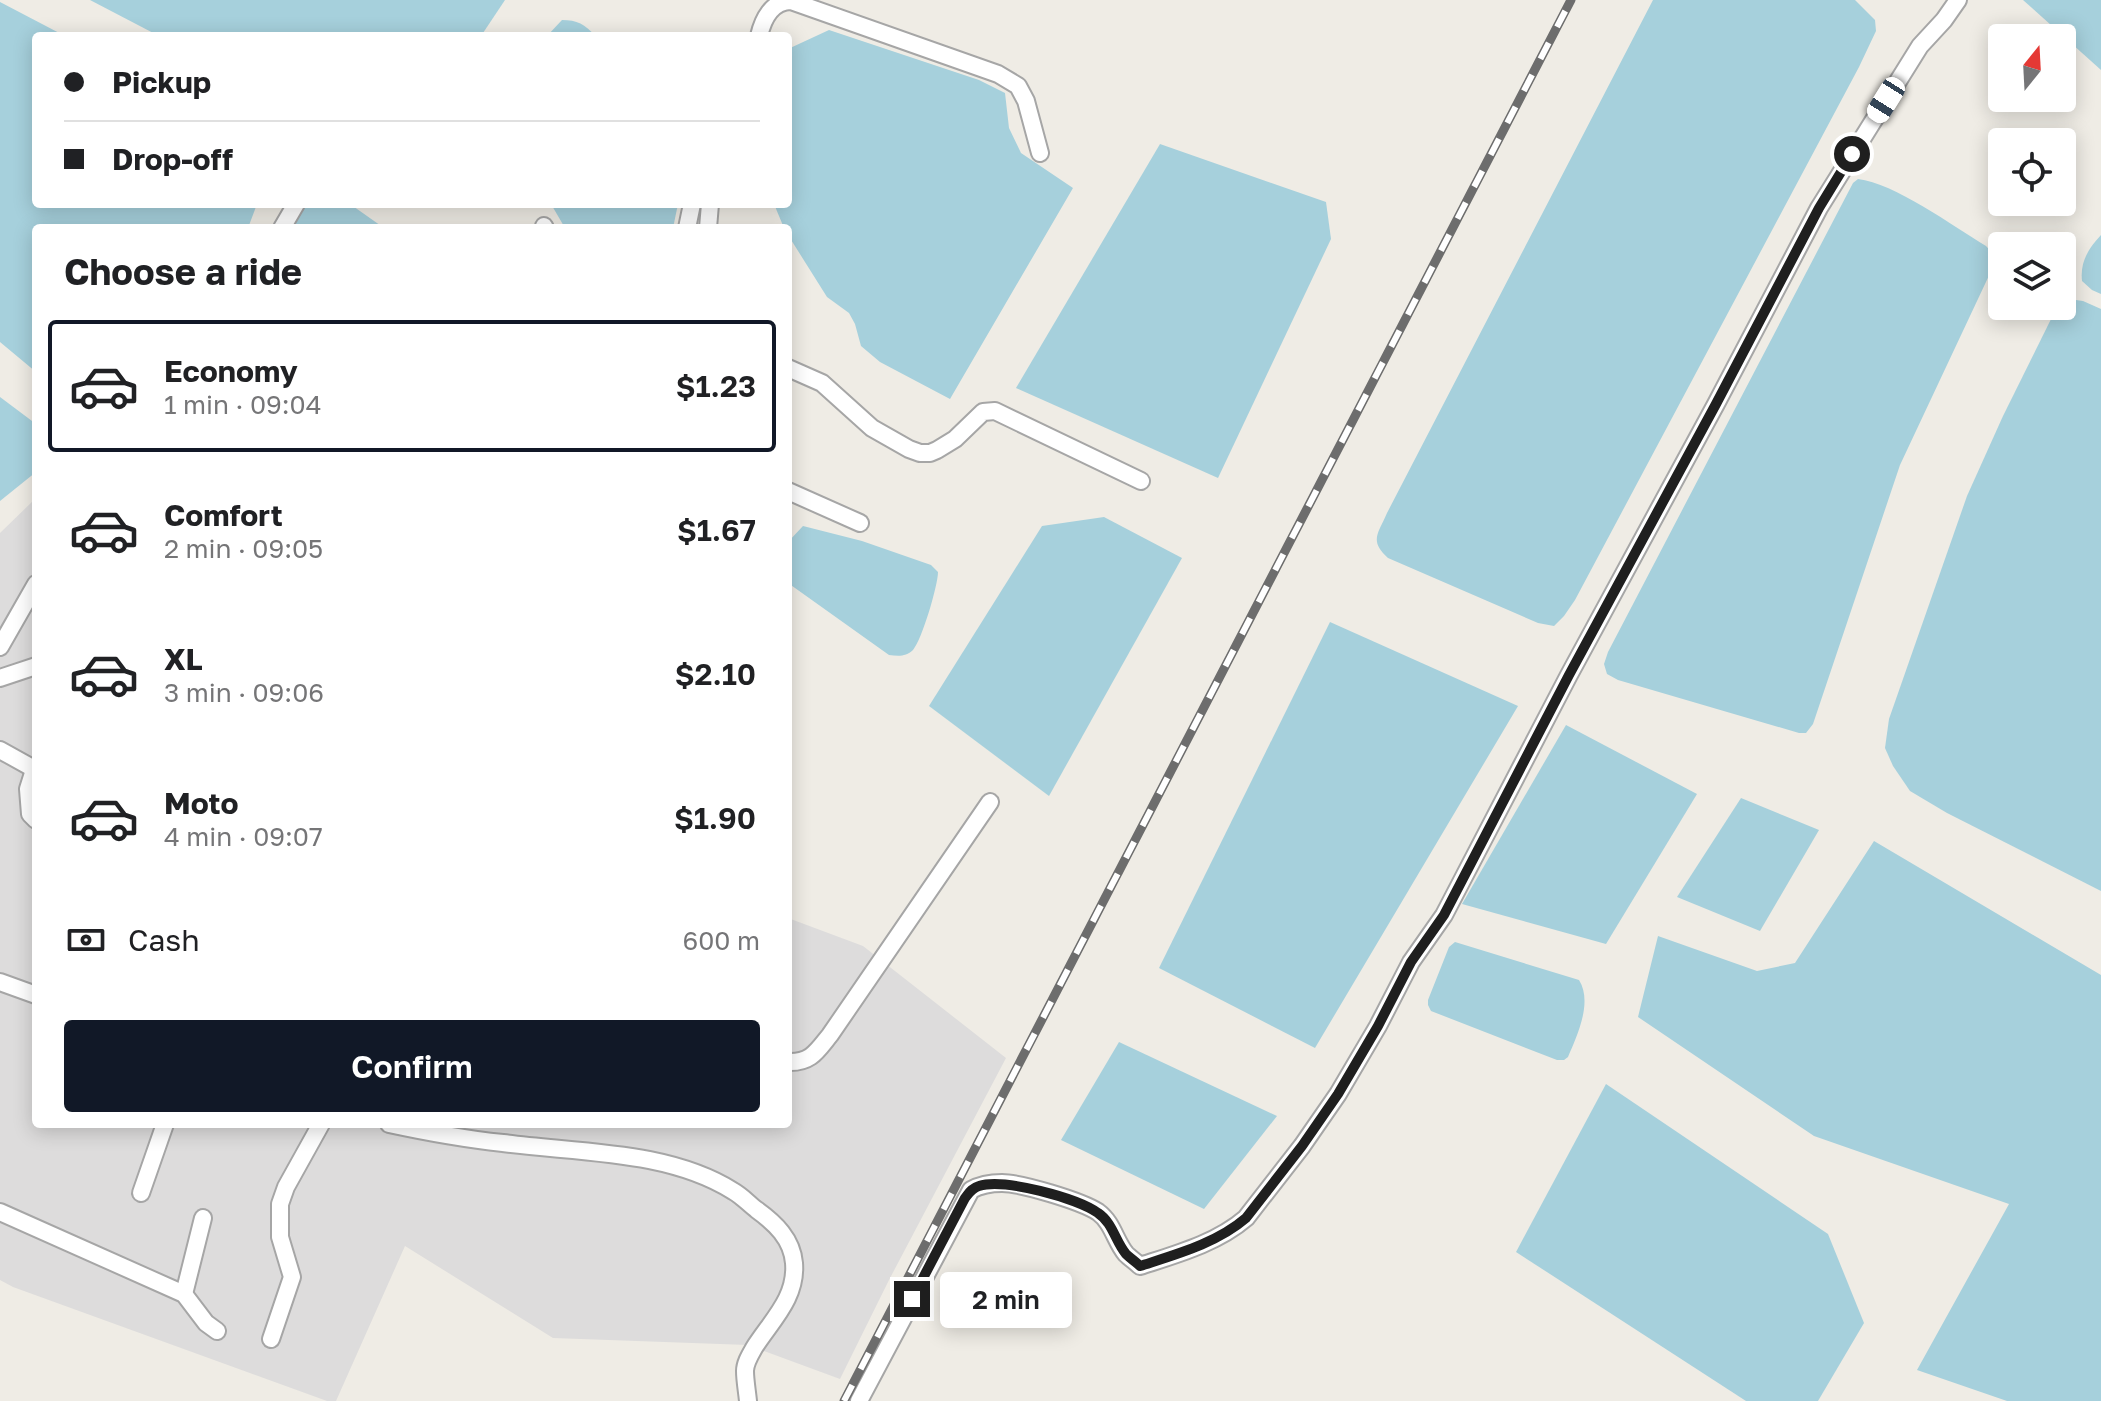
<!DOCTYPE html>
<html lang="en">
<head>
<meta charset="utf-8">
<style>
  body { margin:0; font-family:"Golos Text",sans-serif; background:#f6f6f6; color:#202124; height:100vh; display:flex; flex-direction:column; font-size:30px; white-space:nowrap }
  * { box-sizing:border-box; margin:0 }
  p { font-size:26px; color:#757577 }
  .icon { flex:none; width:44px; height:44px; fill:none; stroke:currentColor; stroke-width:2; stroke-linecap:round; stroke-linejoin:round }
  .map { position:relative; flex:1; overflow:hidden }
  .details { position:absolute; left:32px; top:224px; width:760px; height:904px; display:flex; flex-direction:column; background:#fff; border-radius:8px; box-shadow:0 4px 20px #0003 }
  .details>* { flex:none }
  .top-card { position:absolute; left:32px; top:32px; width:760px; height:176px; border-radius:8px; box-shadow:0 4px 20px #0003; display:grid; align-content:center; height:176px; padding:0 32px; background:#fff }
  .needle { width:52px; rotate:18deg }
  .fabs { position:absolute; left:1988px; top:24px; display:grid; gap:16px }
  .fabs a { display:grid; place-items:center; width:88px; height:88px; border-radius:8px; background:#fff; box-shadow:0 4px 20px #0003; font-size:40px }
  .end { position:absolute; width:36px; height:36px; margin:-18px; border:10px solid #1f1f1f; background:#fff; box-shadow:0 0 0 4px #fff }
  .from { border-radius:50% }
  .bubble { position:absolute; height:56px; border-radius:8px; background:#fff; box-shadow:0 4px 20px #0003; font-size:26px; font-weight:600; line-height:56px; text-align:center }
  .car { position:absolute; width:24px; height:48px; margin:-24px -12px; border-radius:10px; box-shadow:0 0 6px 2px #0007; background:linear-gradient(#fff 24%,#345 0 40%,#fff 0 76%,#345 0 86%,#fff 0) }
  .top-card b { display:flex; align-items:center; gap:28px; height:76px; font-size:30px }
  .top-card b+b { border-top:2px solid #e0e0e0 }
  .top-card i { width:20px; height:20px; background:#202124 }
  ul { padding:0; list-style:none }
  li { display:flex; align-items:center; gap:24px; height:132px; margin:0 16px 12px; padding:0 16px; border:4px solid transparent; border-radius:8px }
  li div { flex:1 }
  li b { display:block; font-size:30px }
  li em { font-style:normal; font-weight:600 }
  li.selected { border-color:#111827 }
  li>.icon { width:72px; height:72px; stroke-width:1.5 }
  h2 { padding:0 32px; font-size:36px; line-height:96px }
  .pay { display:flex; align-items:center; gap:20px; height:88px; padding:0 32px; font-size:30px }
  .pay p { margin-inline-start:auto }
  .button { display:flex; gap:16px; margin-top:auto; padding:16px 32px }
  .button a { flex:1; height:92px; border-radius:8px; background:#111827; color:#fff; font-size:32px; font-weight:600; line-height:92px; text-align:center }
  .map>svg:first-child { display:block }
  .residential { fill:#dddcdc }
  .water { fill:#a6d0dc }
  .lines { fill:none; stroke-linecap:round; stroke-linejoin:round }
  .street-casing { stroke:#a6a6a6; stroke-width:20 }
  .street { stroke:#fff; stroke-width:16 }
  .rail-casing { stroke:#6d6d6d; stroke-width:9 }
  .rail { stroke:#fff; stroke-width:6; stroke-dasharray:18; stroke-linecap:butt }
  .route { stroke:#1f1f1f; stroke-width:10 }
</style>
</head>
<body>
<div class="map">
<svg width="2101" height="1401" viewBox="0 0 2101 1401">
  <rect width="100%" height="100%" fill="#efece5"/>
  <polygon class="residential" points="36,498 36,1124 788,1124 788,918 863,946 1006,1058 889,1280 840,1379 748,1345 553,1338 405,1246 336,1401 327,1401 13,1287 0,1280 0,533"/>
  <g class="water">
    <polygon points="90,0 505,0 481,36 159,36"/>
    <path d="M 1653,0 L 1855,0 L 1875,20 L 1876,31 L 1859,67 L 1575,600 L 1564,616 L 1554,626 L 1538,623 L 1388,558 C 1369,541 1378,534 1387,513 Z"/>
    <polygon points="2023,0 2101,0 2101,70"/>
    <polygon points="0,2 65,36 36,36 36,204 257,204 248,228 36,228 36,372 0,342"/>
    <path d="M 562,20 C 577,20 585,24 595,36 L 547,36 Z"/>
    <polygon points="829,30 979,80 1005,93 1009,128 1021,153 1073,188 950,399 880,362 861,346 855,324 849,313 827,297 788,235 788,228 784,228 774,204 788,204 788,49"/>
    <polygon points="1160,144 1326,202 1331,239 1218,478 1016,388"/>
    <path d="M 1858,179 C 1894,183 1953,226 1986,246 C 1993,253 1995,257 1993,267 L 1900,465 L 1813,724 L 1806,733 L 1799,733 L 1618,680 L 1607,674 L 1604,664 L 1608,652 L 1853,183 Z"/>
    <polygon points="307,204 350,204 384,228 290,228"/>
    <polygon points="551,204 678,204 673,228 565,228"/>
    <path d="M 2101,235 L 2101,294 L 2092,290 L 2082,281 C 2080,262 2088,249 2101,235 Z"/>
    <polygon points="2069,299 2083,301 2101,309 2101,891 1947,813 1910,791 1893,766 1885,748 1889,719 1967,496 2003,416 2056,309"/>
    <polygon points="0,397 36,424 36,472 0,501"/>
    <polygon points="1104,517 1182,558 1049,796 929,706 1042,526"/>
    <path d="M 803,526 L 862,541 L 931,565 L 938,572 C 938,585 922,640 913,650 C 906,657 898,656 889,655 L 788,583 L 788,542 Z"/>
    <polygon points="1330,622 1518,706 1315,1048 1159,968"/>
    <polygon points="1566,725 1697,794 1606,944 1462,904"/>
    <polygon points="1741,798 1819,830 1760,931 1677,897"/>
    <polygon points="1874,841 2101,975 2101,1401 2007,1401 1917,1370 2009,1204 1814,1136 1638,1017 1658,936 1757,971 1795,963"/>
    <path d="M 1455,942 L 1579,980 C 1593,1002 1577,1036 1568,1057 L 1564,1060 L 1557,1060 L 1431,1011 L 1428,1005 L 1428,1000 L 1449,947 Z"/>
    <polygon points="1119,1042 1277,1116 1204,1209 1061,1140"/>
    <polygon points="1606,1084 1828,1234 1864,1323 1818,1401 1746,1401 1516,1252"/>
  </g>
  <g class="lines">
    <g class="street-casing">
      <g id="street">
        <path d="M 759,36 C 763,19 772,1 791,1 L 998,74 L 1018,86 L 1026,101 L 1040,153"/>
        <polyline points="544,226 545,228"/>
        <polyline points="282,228 296,204"/>
        <polyline points="687,228 692,204"/>
        <polyline points="708,228 710,204"/>
        <polyline points="788,368 822,383 872,428 909,449 920,453 930,453 937,450 955,439 983,412 995,411 1141,481"/>
        <polyline points="788,491 860,523"/>
        <polyline points="0,647 36,584"/>
        <polyline points="0,678 36,666"/>
        <polyline points="0,750 36,770"/>
        <polyline points="34,770 28,789 30,814 36,820"/>
        <polyline points="0,982 36,995"/>
        <path d="M 788,1062 C 811,1063 817,1051 830,1035 L 990,802"/>
        <path d="M 389,1124 C 426,1132 465,1139 503,1143 C 577,1153 668,1150 733,1191 C 742,1196 749,1204 757,1210 C 775,1223 792,1239 794,1263 C 797,1298 771,1321 754,1348 C 750,1355 745,1363 745,1371 C 745,1380 747,1391 748,1401"/>
        <polyline points="141,1193 165,1124"/>
        <polyline points="0,1212 184,1294 206,1323 217,1331"/>
        <polyline points="184,1294 203,1218"/>
        <polyline points="271,1339 292,1277 280,1237 280,1204 286,1187 321,1124"/>
        <path d="M 859,1401 L 971,1190 C 980,1185 991,1183 1002,1183 C 1021,1183 1081,1201 1098,1212 C 1113,1223 1115,1241 1126,1254 C 1130,1258 1136,1262 1140,1266 C 1177,1254 1217,1243 1246,1218 L 1302,1146 L 1338,1094 L 1378,1026 L 1411,962 L 1444,915 L 1569,675 L 1716,404 L 1819,208 L 1920,46 L 1944,20 L 1958,0"/>
      </g>
    </g>
    <use href="#street" class="street"/>
    <g class="rail-casing">
      <polyline id="rail" points="844,1401 1571,0"/>
    </g>
    <use href="#rail" class="rail"/>
  </g>
  <g class="lines">
    <path class="route" d="M 912,1299 L 965,1198 C 969,1193 972,1188 979,1186 C 1004,1178 1077,1198 1098,1213 C 1113,1223 1115,1241 1126,1254 C 1130,1258 1136,1262 1140,1266 C 1177,1254 1217,1243 1246,1218 L 1302,1146 L 1338,1094 L 1378,1026 L 1411,962 L 1444,915 L 1569,675 L 1716,404 L 1819,208 L 1852,154"/>
  </g>
</svg>
<div class="fabs">
<a><svg class="needle" viewBox="-14 -14 28 28"><path d="M0-13l5 13h-10z" fill="#e53935"/><path d="M0 13l5-13h-10z" fill="#757577"/></svg></a>
<a><svg class="icon" aria-label="locate" viewBox="0 0 24 24"><circle cx="12" cy="12" r="6"/><path d="M12 2v4M12 18v4M2 12h4M18 12h4"/></svg></a>
<a><svg class="icon" aria-label="layers" viewBox="0 0 24 24"><path d="M12 4l9 5-9 5-9-5zM3 14l9 5 9-5"/></svg></a>
</div>
<i class="end from" style="left:1852px;top:154px"></i>
<i class="end" style="left:912px;top:1299px"></i>
<div class="bubble" style="left:940px;top:1272px;width:132px">2 min</div>
<i class="car" style="left:1886px;top:100px;rotate:212deg"></i>
<div class="top-card">
<b><i class="from"></i>Pickup</b>
<b><i></i>Drop-off</b>
</div>
<section class="details">
<h2>Choose a ride</h2>
<ul>
<li class="selected"><svg class="icon" aria-label="car" viewBox="0 0 24 24"><path d="M5 17H2v-5l4-1 3-4h7l3 4 3 1v5h-3M9 17h6M6 11h13"/><circle cx="7" cy="17" r="2"/><circle cx="17" cy="17" r="2"/></svg><div><b>Economy</b><p>1 min · 09:04</p></div><em>$1.23</em></li>
<li><svg class="icon" aria-label="car" viewBox="0 0 24 24"><path d="M5 17H2v-5l4-1 3-4h7l3 4 3 1v5h-3M9 17h6M6 11h13"/><circle cx="7" cy="17" r="2"/><circle cx="17" cy="17" r="2"/></svg><div><b>Comfort</b><p>2 min · 09:05</p></div><em>$1.67</em></li>
<li><svg class="icon" aria-label="car" viewBox="0 0 24 24"><path d="M5 17H2v-5l4-1 3-4h7l3 4 3 1v5h-3M9 17h6M6 11h13"/><circle cx="7" cy="17" r="2"/><circle cx="17" cy="17" r="2"/></svg><div><b>XL</b><p>3 min · 09:06</p></div><em>$2.10</em></li>
<li><svg class="icon" aria-label="car" viewBox="0 0 24 24"><path d="M5 17H2v-5l4-1 3-4h7l3 4 3 1v5h-3M9 17h6M6 11h13"/><circle cx="7" cy="17" r="2"/><circle cx="17" cy="17" r="2"/></svg><div><b>Moto</b><p>4 min · 09:07</p></div><em>$1.90</em></li>
</ul>
<div class="pay"><svg class="icon" aria-label="cash" viewBox="0 0 24 24"><path d="M3 7h18v10H3z"/><circle cx="12" cy="12" r="2"/></svg>Cash<p>600 m</p></div>
<div class="button"><a>Confirm</a></div>
</section>
</div>
</body>
</html>
